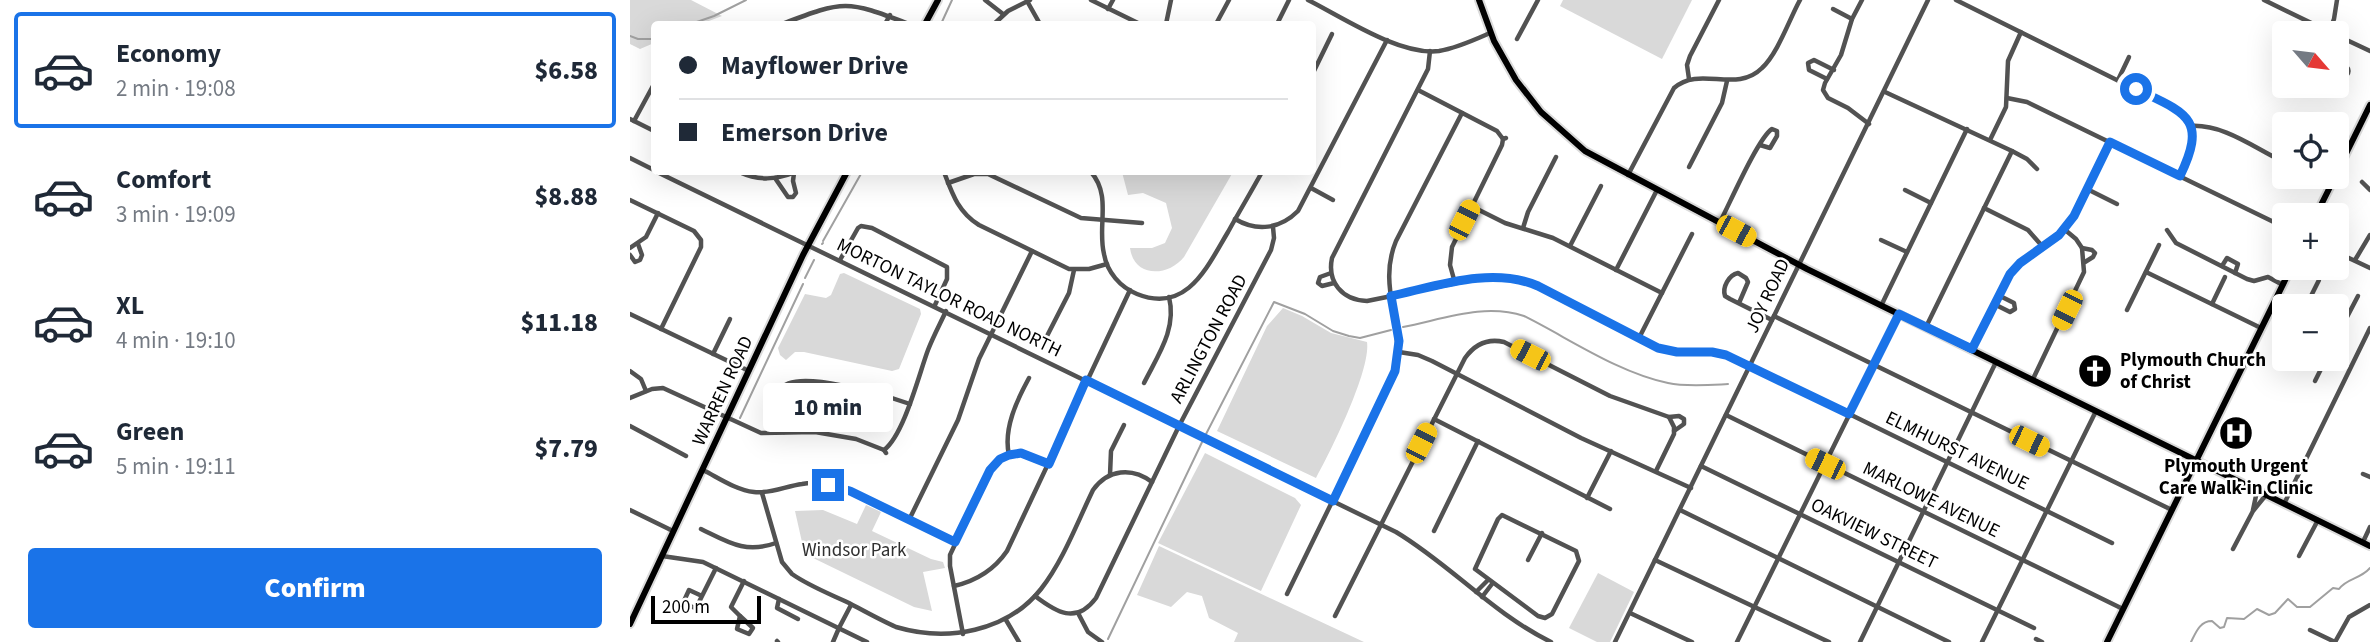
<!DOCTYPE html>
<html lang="en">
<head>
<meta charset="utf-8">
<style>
  body { margin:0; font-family:"Source Sans 3",sans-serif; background:#f6f6f7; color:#1f2937; height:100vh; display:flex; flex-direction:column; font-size:26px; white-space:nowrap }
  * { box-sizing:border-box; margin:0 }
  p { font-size:23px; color:#747a83 }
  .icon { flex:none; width:38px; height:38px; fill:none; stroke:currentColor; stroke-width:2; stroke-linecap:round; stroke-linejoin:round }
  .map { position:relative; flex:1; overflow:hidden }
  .sheet { display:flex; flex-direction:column; background:#fff; width:630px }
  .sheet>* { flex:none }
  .top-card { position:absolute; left:21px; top:21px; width:665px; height:154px; border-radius:7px; box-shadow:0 7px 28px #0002; display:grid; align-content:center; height:154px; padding:0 28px; background:#fff }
  .needle { width:46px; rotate:118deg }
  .controls { position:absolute; left:1642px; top:21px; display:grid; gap:14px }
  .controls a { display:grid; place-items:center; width:77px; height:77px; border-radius:7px; background:#fff; box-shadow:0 7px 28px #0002; font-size:35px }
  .scale { position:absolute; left:21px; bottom:18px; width:110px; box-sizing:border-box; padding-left:7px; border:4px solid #000; border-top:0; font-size:19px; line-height:24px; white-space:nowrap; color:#000; -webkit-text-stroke:5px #fff; paint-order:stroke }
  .end { position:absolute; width:32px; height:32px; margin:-16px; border:9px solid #1a73e8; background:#fff; box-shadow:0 0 0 4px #fff }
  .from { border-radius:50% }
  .bubble { position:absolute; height:49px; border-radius:7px; background:#fff; box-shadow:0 7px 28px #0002; font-size:23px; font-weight:800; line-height:49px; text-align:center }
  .car { position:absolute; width:21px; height:42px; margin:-21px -10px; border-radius:9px; box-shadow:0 0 5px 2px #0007; background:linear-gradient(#f5c518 24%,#345 0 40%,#f5c518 0 76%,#345 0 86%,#f5c518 0) }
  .top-card b { display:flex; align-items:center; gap:24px; height:66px; font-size:26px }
  .top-card b+b { border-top:2px solid #e0e1e3 }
  .top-card i { width:18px; height:18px; background:#1f2937 }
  ul { padding:12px 0 0; list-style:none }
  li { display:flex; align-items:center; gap:21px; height:116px; margin:0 14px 10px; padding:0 14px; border:4px solid transparent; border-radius:7px }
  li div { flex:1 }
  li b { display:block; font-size:26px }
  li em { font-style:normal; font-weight:800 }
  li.current { border-color:#1a73e8 }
  li>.icon { width:63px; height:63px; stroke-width:1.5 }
  .primary-button { display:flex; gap:14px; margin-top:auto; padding:14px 28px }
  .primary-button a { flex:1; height:80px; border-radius:7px; background:#1a73e8; color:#fff; font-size:28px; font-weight:800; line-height:80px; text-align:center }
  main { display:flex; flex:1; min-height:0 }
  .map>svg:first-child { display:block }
  .green { fill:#d9d9d9 }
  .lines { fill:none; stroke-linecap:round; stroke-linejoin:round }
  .stream { stroke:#a0a0a0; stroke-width:2 }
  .major-casing { stroke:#dbdbdb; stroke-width:10 }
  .minor { stroke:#525252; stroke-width:4.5 }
  .major { stroke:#000; stroke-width:6 }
  .route { stroke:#1a73e8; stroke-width:9 }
  .labels { text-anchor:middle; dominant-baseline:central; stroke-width:5; stroke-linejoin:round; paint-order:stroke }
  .street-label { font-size:19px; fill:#000; stroke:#fff }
  .poi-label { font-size:19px; font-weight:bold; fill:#000; stroke:#fff; text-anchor:start }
  .park-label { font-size:19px; fill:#303030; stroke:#fff }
</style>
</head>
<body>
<main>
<section class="sheet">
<ul>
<li class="current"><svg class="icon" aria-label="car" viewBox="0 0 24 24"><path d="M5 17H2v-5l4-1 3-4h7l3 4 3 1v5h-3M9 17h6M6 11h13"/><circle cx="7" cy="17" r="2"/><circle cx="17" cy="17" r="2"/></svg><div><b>Economy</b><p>2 min · 19:08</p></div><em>$6.58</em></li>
<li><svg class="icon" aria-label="car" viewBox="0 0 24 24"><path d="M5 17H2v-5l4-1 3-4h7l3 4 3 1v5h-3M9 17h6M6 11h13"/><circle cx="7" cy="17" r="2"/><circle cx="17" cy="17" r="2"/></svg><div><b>Comfort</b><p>3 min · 19:09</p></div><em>$8.88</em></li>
<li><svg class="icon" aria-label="car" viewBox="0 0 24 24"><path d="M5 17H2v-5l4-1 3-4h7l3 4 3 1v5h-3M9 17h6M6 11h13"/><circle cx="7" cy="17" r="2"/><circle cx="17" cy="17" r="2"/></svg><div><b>XL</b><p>4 min · 19:10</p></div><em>$11.18</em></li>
<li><svg class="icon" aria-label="car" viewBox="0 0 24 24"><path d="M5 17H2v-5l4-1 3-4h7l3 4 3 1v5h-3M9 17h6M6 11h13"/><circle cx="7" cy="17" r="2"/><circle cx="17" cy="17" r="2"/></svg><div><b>Green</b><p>5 min · 19:11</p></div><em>$7.79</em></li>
</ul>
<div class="primary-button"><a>Confirm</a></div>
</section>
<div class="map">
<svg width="1740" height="642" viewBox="0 0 1740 642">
  <rect width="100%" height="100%" fill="#fff"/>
  <g class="green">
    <polygon points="0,0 61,0 92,16 71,24 24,24 24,43 10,49 0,44"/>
    <polygon points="933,0 1062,0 1032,59 930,6"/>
    <path d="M 492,172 L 603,172 L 554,257 C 538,277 504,278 500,248 L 522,248 L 535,243 L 542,228 L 536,203 L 513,193 L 498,195 Z"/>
    <polygon points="214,273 290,309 291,314 269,369 262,371 174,352 165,352 156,360 150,355 148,348 175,294 196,298 201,295 210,274"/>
    <path d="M 653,308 L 672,316 L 701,333 L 737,342 C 741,370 701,451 686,478 L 587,431 L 637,326 Z"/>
    <polygon points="575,453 665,498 671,505 631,591 528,543"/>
    <polygon points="236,505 251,512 242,531 301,559 313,562 315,568 293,572 302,611 284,607 179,556 174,551 165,511 193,510 227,524"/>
    <polygon points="529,546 734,642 604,642 608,633 579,618 572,596 557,592 541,607 507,595"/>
    <polygon points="968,573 1004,592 980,642 967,642 939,628"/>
  </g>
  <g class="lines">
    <g class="stream">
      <polyline points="61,24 84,16 116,0"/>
      <polyline points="311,24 322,0"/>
      <polyline points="0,36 8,39 24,39"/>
      <polyline points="193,241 232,172"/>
      <polyline points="192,244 193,243"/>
      <polyline points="175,278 184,260"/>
      <path d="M 773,327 C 814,319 854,303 894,316 C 940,339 987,372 1038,383 C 1056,387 1079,385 1098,384"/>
      <polyline points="110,418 173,284"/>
      <polyline points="478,639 574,438 644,302 675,314 703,331 719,336 730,338 761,330"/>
      <path d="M 1561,642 C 1566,632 1570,621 1582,621 L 1590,628 L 1594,627 L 1597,618 L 1614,619 L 1627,609 L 1639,615 L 1645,613 L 1658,599 L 1667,607 L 1680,607 L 1703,588 L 1709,589 C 1717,578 1731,579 1740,568"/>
    </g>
    <g class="major-casing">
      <g id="major">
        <polyline points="849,0 864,41 886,80 911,112 955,151 1177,269 1740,546"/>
        <polyline points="295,24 308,0"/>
        <polyline points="1706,174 1740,105"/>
        <polyline points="1686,215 1705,177"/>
        <polyline points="0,624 173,255 217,172"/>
        <polyline points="1477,642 1661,268"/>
      </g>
    </g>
    <g class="minor">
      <polyline points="355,0 373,14"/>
      <polyline points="461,0 510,24"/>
      <path d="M 678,0 C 712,17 770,56 809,51 C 827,48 844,40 860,33"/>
      <polyline points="1232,0 1222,19 1211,55 1195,83 1193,90 1198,98 1218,108 1239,124"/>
      <path d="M 1326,0 L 1551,112 C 1570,133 1561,154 1550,176"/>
      <polyline points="1634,0 1702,33"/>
      <polyline points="397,1 410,24"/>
      <polyline points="478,9 483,0"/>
      <polyline points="1203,9 1222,19"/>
      <path d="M 152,24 C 215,0 216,0 279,24"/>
      <polyline points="255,24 260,15"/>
      <polyline points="364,24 378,11 400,0"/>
      <polyline points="536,24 541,0"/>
      <polyline points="586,24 599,0"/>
      <polyline points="647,24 659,0"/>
      <polyline points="1699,32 1704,19 1707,0"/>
      <polyline points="1706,35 1740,51"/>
      <polyline points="887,39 908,0"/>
      <path d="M 800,51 L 798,69 L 702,258 C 697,282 712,300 737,301 L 846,279 L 878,277 L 908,286 L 1028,348 C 1052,356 1077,348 1101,356 L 1482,543"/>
      <circle cx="1713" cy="71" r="5.5"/>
      <polyline points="682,75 702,34"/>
      <polyline points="1059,79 1057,65 1060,56 1089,0"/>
      <polyline points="1197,79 1179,70 1178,63 1184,60 1204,70"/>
      <polyline points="1488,80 1499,57"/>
      <polyline points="788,90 867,131 873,139 876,138"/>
      <polyline points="1255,92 1382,151 1397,159 1407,169"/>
      <polyline points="1377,98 1397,102 1654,227"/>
      <polyline points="0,119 24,131"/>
      <polyline points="4,121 24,84"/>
      <path d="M 1560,126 C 1591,124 1619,144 1646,158 L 1654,164"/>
      <polyline points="1360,140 1376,107 1378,61 1391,32"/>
      <polyline points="0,158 24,170"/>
      <polyline points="1059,167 1092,103 1097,81"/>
      <path d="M 27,172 L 766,532 C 821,565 862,613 921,642"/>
      <path d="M 109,172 C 129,181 145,180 166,172"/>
      <path d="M 314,172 C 322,193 328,212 349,225 L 439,269 L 459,269 L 477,264"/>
      <path d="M 461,172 C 482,196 467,226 474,254 C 477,272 490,287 507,294 C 557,314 577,267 598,232 C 609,212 621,192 632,172"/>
      <path d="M 998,175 L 1044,88 C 1070,65 1106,94 1132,68 C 1148,53 1159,20 1170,0"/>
      <polyline points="145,178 158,197 163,197 166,193 163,181 164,173"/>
      <polyline points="1732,182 1740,190"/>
      <polyline points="318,183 344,174 358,174 451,218 512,223"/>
      <polyline points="681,188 703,200"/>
      <polyline points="1457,189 1487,204"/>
      <polyline points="1275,190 1301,203"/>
      <polyline points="0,200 64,231 71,240 71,247 31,329"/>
      <polyline points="841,206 875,223 923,238 1032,293"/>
      <polyline points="1354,208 1398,230 1413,247"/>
      <path d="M 605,219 C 627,232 650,229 668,211 L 757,40"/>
      <path d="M 1090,222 C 1100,203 1128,138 1142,129 L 1147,131 L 1147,136 L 1140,148 L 1130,145"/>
      <polyline points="893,228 898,212 926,157"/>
      <polyline points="1537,230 1546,243 1617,279 1624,281 1638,277 1653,285"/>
      <polyline points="1251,240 1277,252"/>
      <polyline points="940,246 971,186"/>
      <polyline points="0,248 16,237 28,213"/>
      <polyline points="1452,248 1462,250 1465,253 1463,257 1455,262"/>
      <polyline points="1706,252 1740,268"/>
      <polyline points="0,255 5,262 10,260 12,255 8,244"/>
      <polyline points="210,260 228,228 231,226 242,228 317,267 317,279 305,305"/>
      <polyline points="1725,260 1740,235"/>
      <polyline points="1592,266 1597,258 1608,264 1605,273"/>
      <polyline points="986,270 1027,190"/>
      <polyline points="1516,272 1631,328"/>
      <polyline points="701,273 690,277 688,283 692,286 704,283"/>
      <polyline points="825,283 820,265 822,247 872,145 873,139"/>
      <path d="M 1109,303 L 1118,282 L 1116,278 L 1108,273 C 1099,275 1092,287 1095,296 L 1100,299 L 1142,320"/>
      <polyline points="1364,304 1380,312 1385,309 1384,303 1368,295"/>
      <polyline points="1582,304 1595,277"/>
      <polyline points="1251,306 1337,129"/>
      <polyline points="1642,306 1654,315"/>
      <polyline points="1676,306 1689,280"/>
      <polyline points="1497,310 1529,245"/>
      <polyline points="0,314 119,371"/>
      <polyline points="1144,316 1542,510"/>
      <polyline points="1296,327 1382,151"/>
      <polyline points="417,336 439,293 444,270"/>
      <polyline points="1009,338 1062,234"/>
      <polyline points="1706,338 1728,296"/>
      <polyline points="1342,349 1380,274 1395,259 1429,235 1444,216 1480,142"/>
      <polyline points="769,352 788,355 802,361 951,438 1061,488"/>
      <polyline points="83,354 100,319"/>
      <polyline points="1650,358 1654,351"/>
      <polyline points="0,371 11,379 16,391"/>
      <polyline points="1403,379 1454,272 1452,248 1446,239 1434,229"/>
      <polyline points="1685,381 1696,359"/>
      <path d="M 514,383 C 528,355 547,329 539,297"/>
      <polyline points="0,398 22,389 33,388 131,433 185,432 226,439 254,450 256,453"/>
      <polyline points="1096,415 1493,609"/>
      <polyline points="1039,417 1049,416 1054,419 1054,424 1044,431"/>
      <polyline points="804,419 980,509"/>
      <polyline points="0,426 56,456"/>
      <path d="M 154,432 C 152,421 146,401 151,390 C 161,366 260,397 280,404"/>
      <path d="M 254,450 C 274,435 289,374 298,350 C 303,337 310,324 316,311"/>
      <path d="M 379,455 C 373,429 387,400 399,378"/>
      <polyline points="1071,466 1404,628"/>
      <path d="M 73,470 C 89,478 106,490 124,492 C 141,494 156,486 172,484 C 189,481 204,486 220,491 L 325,543"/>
      <polyline points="1733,474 1740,477"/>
      <polyline points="480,475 481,451 494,425"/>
      <path d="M 132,493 L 152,562 L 162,574 C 179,586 200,594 219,603 C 234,611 250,620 266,627 C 317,642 377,632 411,589 C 433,561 447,523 463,490 C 478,469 502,467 522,482"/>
      <polyline points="957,498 981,451"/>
      <polyline points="1654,504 1740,328"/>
      <polyline points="0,510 43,531"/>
      <polyline points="1050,510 1319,642"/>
      <polyline points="1623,510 1627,491"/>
      <polygon points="872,515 946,551 949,561 922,614 915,618 908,616 845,569 868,519"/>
      <polyline points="279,520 328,420 349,359 402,251"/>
      <path d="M 71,529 C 98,542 115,554 146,543"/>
      <polyline points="804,531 848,441"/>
      <polyline points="1733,542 1740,527"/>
      <polyline points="1603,549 1623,511 1636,495"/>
      <polyline points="32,556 73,562 237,642"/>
      <polyline points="1669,556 1688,520"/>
      <polyline points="898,560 912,533"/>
      <polyline points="1025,560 1199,642"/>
      <path d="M 324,586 C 346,581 364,570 377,551 L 500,290"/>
      <polyline points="846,592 858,580"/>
      <path d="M 657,594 L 763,377 C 778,327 746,289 766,241 L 832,113"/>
      <polyline points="72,596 59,590 53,603 65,608 67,606 86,568"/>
      <path d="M 405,596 C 426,612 446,625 466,598 L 549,426 L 641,250 L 644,238 L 643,227"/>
      <polyline points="852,597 862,584"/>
      <polyline points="149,599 147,608 168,619"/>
      <polyline points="448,613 458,632 472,642"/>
      <polyline points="1000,613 1062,642"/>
      <polygon points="110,616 123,628 119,634 107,629"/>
      <polyline points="110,616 101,607 114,581"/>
      <path d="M 705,616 L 835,358 C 845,344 857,338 874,342 L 980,396 L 1039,417 L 1044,427 L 1044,434 L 1026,471"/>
      <polyline points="376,620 389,642"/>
      <polyline points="210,626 221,605"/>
      <polyline points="1680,630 1705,642"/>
      <path d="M 333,634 L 320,566 L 320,555 L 360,470 C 376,446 397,454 419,464"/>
      <polyline points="1406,639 1412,642"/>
      <polyline points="147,641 148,642"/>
      <polyline points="203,642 209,628"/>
      <polyline points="985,642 1298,0"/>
      <polyline points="1107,642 1269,314"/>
      <polyline points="1230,642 1366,362"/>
      <polyline points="1352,642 1466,411"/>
      <polyline points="1705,642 1719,617 1740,605"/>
    </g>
    <use href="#major" class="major"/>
  </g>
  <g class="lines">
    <path class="route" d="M 198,485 L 220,491 L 325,542 L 360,470 L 370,459 L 379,455 L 391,453 L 419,464 L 456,380 L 703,501 L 765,371 L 769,341 L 761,296 C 807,286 862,266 908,286 L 1028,348 L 1047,352 L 1082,352 L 1096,355 L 1219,414 L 1269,314 L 1342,349 L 1380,274 L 1390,263 L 1429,235 L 1444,216 L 1480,142 L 1550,176 C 1578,118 1556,113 1506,89"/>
  </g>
  <defs>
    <g id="church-disc" transform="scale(1.75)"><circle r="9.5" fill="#000" stroke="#fff"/><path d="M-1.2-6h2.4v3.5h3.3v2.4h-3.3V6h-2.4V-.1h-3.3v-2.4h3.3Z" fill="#fff"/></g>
    <g id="hospital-disc" transform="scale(1.75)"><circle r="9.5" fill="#000" stroke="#fff"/><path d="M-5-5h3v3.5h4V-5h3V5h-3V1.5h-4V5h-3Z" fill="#fff"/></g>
  </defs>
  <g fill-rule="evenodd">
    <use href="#church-disc" x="1465" y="371"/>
    <use href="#hospital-disc" x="1606" y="433"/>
  </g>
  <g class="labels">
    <g class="street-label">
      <text transform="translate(1138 296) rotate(-65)">JOY ROAD</text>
      <text transform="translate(319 298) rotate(26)">MORTON TAYLOR ROAD NORTH</text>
      <text transform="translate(579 339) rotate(-62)">ARLINGTON ROAD</text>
      <text transform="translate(93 391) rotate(-65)">WARREN ROAD</text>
      <text transform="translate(1327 451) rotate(26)">ELMHURST AVENUE</text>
      <text transform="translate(1301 500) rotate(26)">MARLOWE AVENUE</text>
      <text transform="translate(1244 534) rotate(26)">OAKVIEW STREET</text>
    </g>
    <g class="poi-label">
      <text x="1490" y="360">Plymouth Church<tspan x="1490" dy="22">of Christ</tspan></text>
      <text x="1606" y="466" text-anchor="middle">Plymouth Urgent<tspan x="1606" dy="22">Care Walk-in Clinic</tspan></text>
    </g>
    <g class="park-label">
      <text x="224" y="550">Windsor Park</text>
    </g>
  </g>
</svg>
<div class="controls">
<a><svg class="needle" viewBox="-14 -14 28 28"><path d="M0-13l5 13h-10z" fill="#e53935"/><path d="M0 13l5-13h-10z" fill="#747a83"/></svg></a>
<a><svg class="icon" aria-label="locate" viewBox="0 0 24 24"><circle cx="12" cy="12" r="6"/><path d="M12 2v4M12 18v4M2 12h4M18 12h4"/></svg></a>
<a>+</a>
<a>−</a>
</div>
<div class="scale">200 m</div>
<i class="end from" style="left:1506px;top:89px"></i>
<i class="end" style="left:198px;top:485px"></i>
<div class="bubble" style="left:133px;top:383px;width:130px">10 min</div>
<i class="car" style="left:834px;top:220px;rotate:27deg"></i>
<i class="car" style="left:1106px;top:231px;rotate:118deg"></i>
<i class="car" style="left:1437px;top:310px;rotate:206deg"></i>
<i class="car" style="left:900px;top:355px;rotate:297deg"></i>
<i class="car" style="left:1399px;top:441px;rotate:116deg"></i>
<i class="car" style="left:791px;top:443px;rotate:27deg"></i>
<i class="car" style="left:1195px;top:464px;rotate:296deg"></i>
<div class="top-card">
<b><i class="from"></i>Mayflower Drive</b>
<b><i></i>Emerson Drive</b>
</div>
</div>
</main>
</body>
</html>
